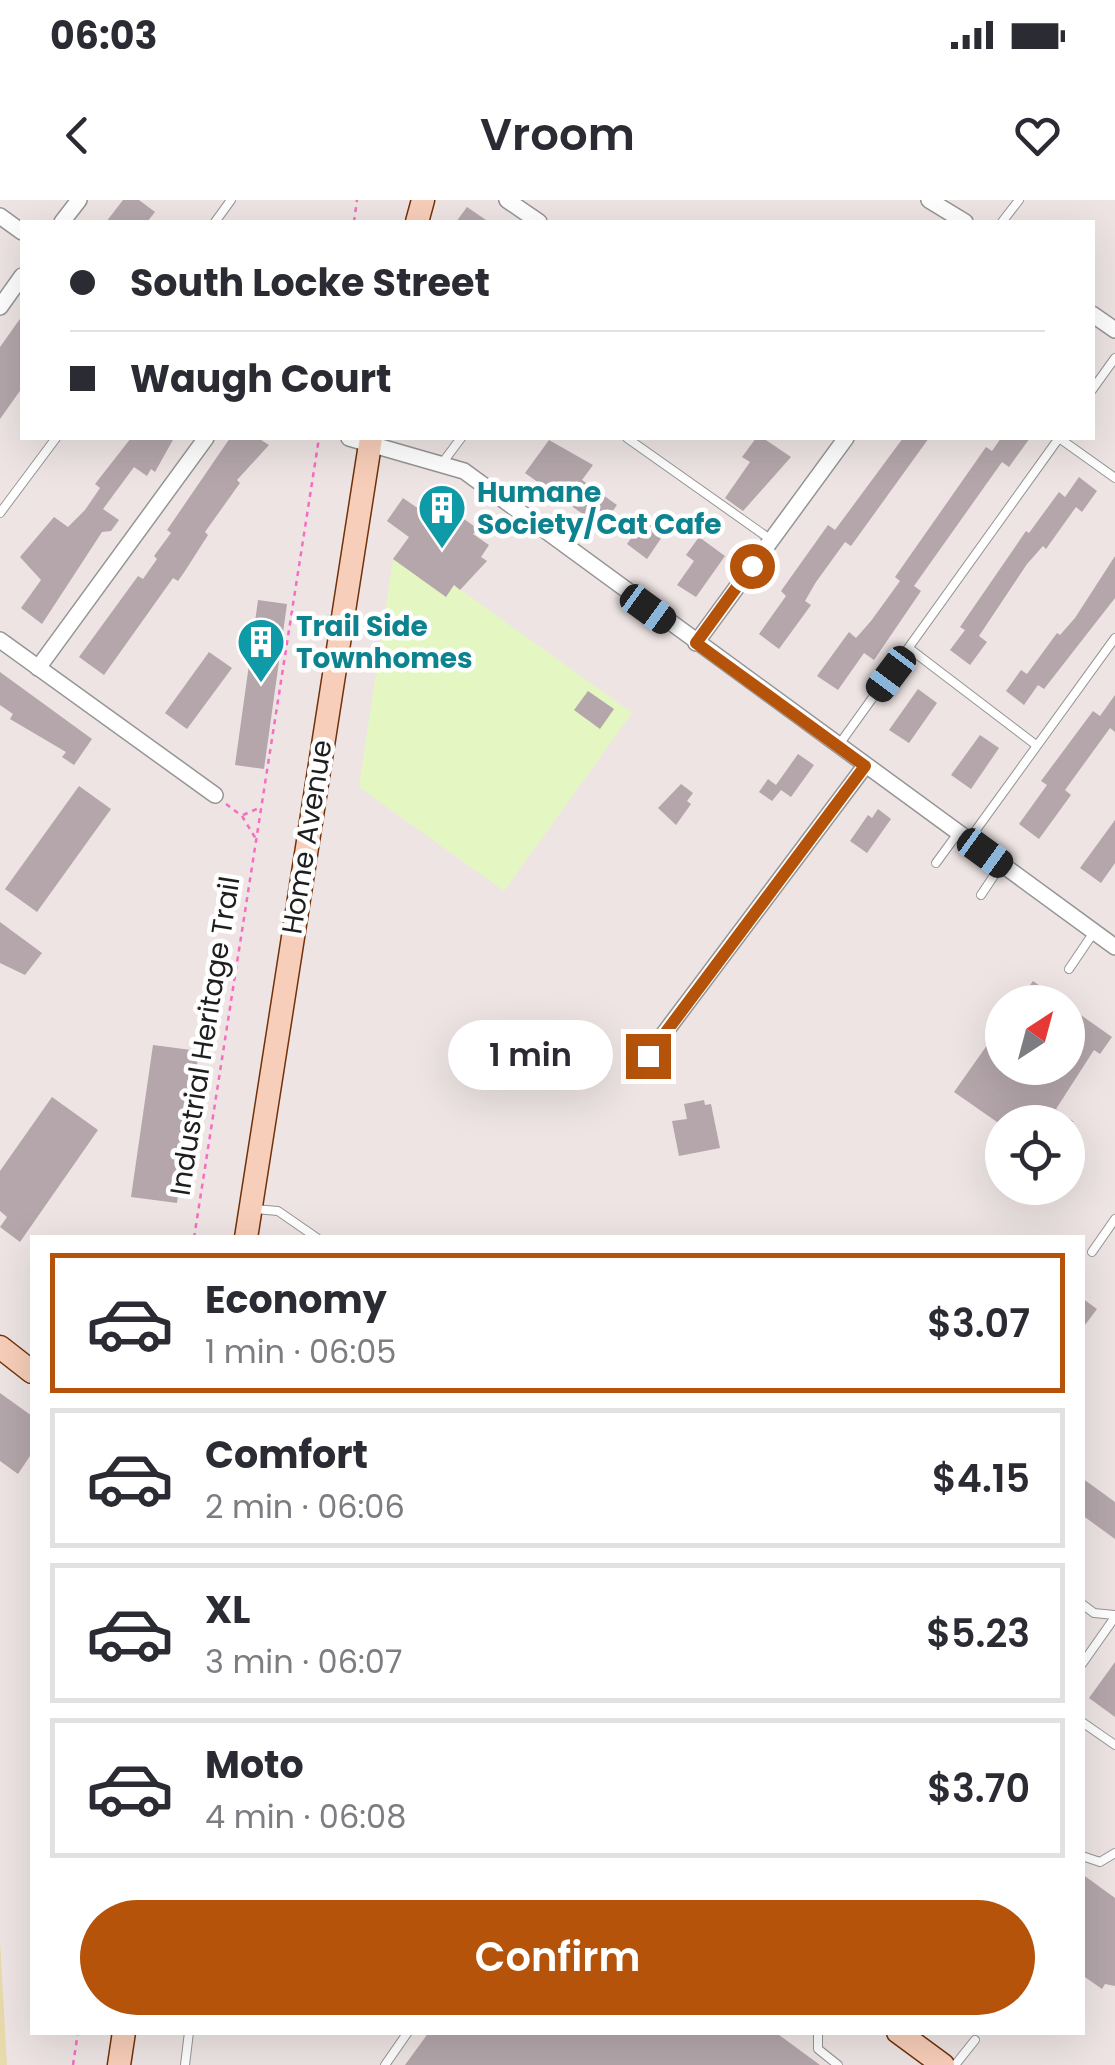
<!DOCTYPE html>
<html lang="en">
<head>
<meta charset="utf-8">
<style>
  body { margin:0; font-family:Poppins,sans-serif; background:#f7f7f7; color:#2b2b33; height:100vh; display:flex; flex-direction:column; font-size:38px; white-space:nowrap }
  * { box-sizing:border-box; margin:0 }
  p { font-size:32px; color:#7c7c81 }
  .icon { flex:none; width:55px; height:55px; fill:none; stroke:currentColor; stroke-width:2; stroke-linecap:round; stroke-linejoin:round }
  .map { position:relative; flex:1; overflow:hidden }
  .drawer { position:absolute; left:30px; top:1035px; width:1055px; height:800px; display:flex; flex-direction:column; background:#fff; border-radius:0px; box-shadow:0 10px 40px #0002 }
  .drawer>* { flex:none }
  .banner { position:absolute; left:20px; top:20px; width:1075px; height:220px; border-radius:0px; box-shadow:0 10px 40px #0002; display:grid; align-content:center; height:220px; padding:0 50px; background:#fff }
  .needle { width:65px; rotate:36deg }
  .fabs { position:absolute; left:985px; top:785px; display:grid; gap:20px }
  .fabs a { display:grid; place-items:center; width:100px; height:100px; border-radius:50%; background:#fff; box-shadow:0 10px 40px #0002; font-size:50px }
  .end { position:absolute; width:45px; height:45px; margin:-22px; border:12px solid #b45309; background:#fff; box-shadow:0 0 0 5px #fff }
  .from { border-radius:50% }
  .bubble { position:absolute; height:70px; border-radius:35px; background:#fff; box-shadow:0 10px 40px #0002; font-size:32px; font-weight:600; line-height:70px; text-align:center }
  .car { position:absolute; width:30px; height:60px; margin:-30px -15px; border-radius:12px; box-shadow:0 0 8px 2px #0007; background:linear-gradient(#222 24%,#8ab4d8 0 40%,#222 0 76%,#8ab4d8 0 86%,#222 0) }
  .banner b { display:flex; align-items:center; gap:35px; height:95px; font-size:38px }
  .banner b+b { border-top:2px solid #e1e1e2 }
  .banner i { width:25px; height:25px; background:#2b2b33 }
  ul { padding:18px 0 0; list-style:none }
  li { display:flex; align-items:center; gap:30px; height:140px; margin:0 20px 15px; padding:0 30px; border:5px solid #e1e1e2; border-radius:0px }
  li div { flex:1 }
  li b { display:block; font-size:38px }
  li em { font-style:normal; font-weight:600 }
  li.selected { border-color:#b45309 }
  li>.icon { width:90px; height:90px; stroke-width:1.5 }
  .button { display:flex; gap:20px; margin-top:auto; padding:20px 50px }
  .button a { flex:1; height:115px; border-radius:60px; background:#b45309; color:#fff; font-size:40px; font-weight:600; line-height:115px; text-align:center }
  .status { display:flex; justify-content:space-between; align-items:center; height:70px; padding:0 50px; background:#fff; direction:ltr }
  .status svg { height:28px; fill:currentColor }
  header { display:flex; justify-content:space-between; align-items:center; height:130px; padding:0 50px; background:#fff; font-size:45px; font-weight:600 }
  .map>svg:first-child { display:block }
  .grass { fill:#e7dbab }
  .park { fill:#e4f7c2 }
  .building { fill:#b4a6aa }
  .lines { fill:none; stroke-linecap:round; stroke-linejoin:round }
  .lane-casing { stroke:#959595; stroke-width:10 }
  .street-casing { stroke:#959595; stroke-width:18 }
  .secondary-casing { stroke:#713109; stroke-width:25 }
  .path { stroke:#f56ec1; stroke-width:2.5; stroke-dasharray:5 5; stroke-linecap:butt }
  .lane { stroke:#fff; stroke-width:8 }
  .street { stroke:#fff; stroke-width:15 }
  .secondary { stroke:#f7ceb9; stroke-width:22 }
  .route { stroke:#b45309; stroke-width:12 }
  .labels { text-anchor:middle; dominant-baseline:central; stroke-width:9; stroke-linejoin:round; paint-order:stroke }
  .culture-label { font-size:28px; font-weight:bold; fill:#0d838f; stroke:#fff; text-anchor:start }
  .street-label { font-size:28px; fill:#1e1e1e; stroke:#fff }
</style>
</head>
<body>
<div class="status"><b>06:03</b><svg viewBox="0 0 49 12"><path d="M0 12V9h3v3zM5 12V6h3v6zM10 12V3h3v9zM15 12V0h3v12zM26 1h20v11H26zM47 4h2v5h-2z"/></svg></div>
<header><svg class="icon" aria-label="back" viewBox="0 0 24 24"><path d="M15 5l-7 7 7 7"/></svg>Vroom<svg class="icon" aria-label="heart" viewBox="0 0 24 24"><path d="M12 20l-8-8c-3-5 5-10 8-4 3-6 11-1 8 4z"/></svg></header>
<div class="map">
<svg width="1115" height="1865" viewBox="0 0 1115 1865">
  <rect width="100%" height="100%" fill="#eee4e4"/>
  <polygon class="grass" points="0,1741 7,1865 0,1865"/>
  <polygon class="park" points="393,359 445,396 454,385 632,513 504,691 359,587"/>
  <g class="building">
    <polygon points="123,0 139,0 155,12 147,22 106,22"/>
    <polygon points="467,7 489,22 456,22"/>
    <polygon points="22,116 22,188 0,219 0,147"/>
    <polygon points="131,238 174,238 155,272 151,269 147,276 134,267 103,309 119,320 111,331 102,332 42,424 21,408 41,380 20,357 54,317 68,327 85,310 100,288 95,284"/>
    <polygon points="230,238 258,238 269,245 237,280 240,283 205,332 208,335 185,371 178,381 173,378 104,475 79,457 138,376 143,379 157,359 154,356 171,333 167,330"/>
    <polygon points="756,238 763,238 791,257 743,311 725,298 750,262 742,257"/>
    <polygon points="903,238 929,238 851,346 845,342 816,382 805,401 811,405 779,449 759,434 786,396 781,391 828,325 835,330"/>
    <polygon points="1001,238 1030,238 1009,267 1002,262 914,386 921,391 874,460 864,453 838,490 817,476 849,432 856,438 871,421 900,381 895,377 986,247 992,251"/>
    <polygon points="549,240 593,265 582,280 617,305 601,327 525,273"/>
    <polygon points="1079,277 1097,291 1082,312 1076,307 1046,349 1043,346 1027,364 979,436 987,442 970,465 950,450 965,430 960,427 1026,331 1029,333 1059,292 1065,297"/>
    <polygon points="403,298 419,309 426,300 442,311 446,306 478,329 473,334 489,345 481,357 487,361 460,390 454,385 446,397 393,359 409,337 387,321"/>
    <polygon points="644,320 664,334 647,359 627,344"/>
    <polygon points="699,337 725,356 696,397 677,385 694,361 686,355"/>
    <polygon points="1115,356 1115,398 1044,489 1038,485 1024,505 1006,491 1021,470 1027,474 1057,433 1060,435 1075,418"/>
    <polygon points="258,400 287,404 264,569 235,565"/>
    <polygon points="209,452 232,468 187,529 165,513"/>
    <polygon points="0,472 92,539 74,565 62,557 66,552 10,519 13,514 0,505"/>
    <polygon points="918,489 937,503 909,543 889,530"/>
    <polygon points="588,491 614,509 600,529 574,510"/>
    <polygon points="1115,495 1115,532 1110,528 1065,590 1071,595 1039,639 1019,624 1047,585 1041,581 1093,511 1100,516"/>
    <polygon points="980,535 999,548 971,589 951,575"/>
    <polygon points="798,554 814,565 791,597 781,590 772,601 759,592 768,579 776,585"/>
    <polygon points="681,584 693,593 687,601 691,604 676,625 658,608"/>
    <polygon points="79,586 111,609 37,712 5,689"/>
    <polygon points="878,609 891,619 867,653 850,641 868,615 872,618"/>
    <polygon points="1115,620 1115,663 1101,683 1080,668"/>
    <polygon points="0,722 42,753 25,775 0,763"/>
    <polygon points="1033,781 1063,802 1018,802"/>
    <polygon points="1068,806 1112,837 1100,854 1094,850 1056,909 1074,922 997,922 954,892 1002,824 1002,868 1068,868"/>
    <polygon points="153,845 199,851 177,1003 131,997"/>
    <polygon points="52,897 98,930 20,1042 0,1027 7,1017 0,1011 0,971"/>
    <polygon points="704,900 705,905 711,904 720,948 679,956 672,921 687,919 684,904"/>
    <polygon points="1082,1098 1097,1109 1082,1129"/>
    <polygon points="0,1193 32,1216 32,1253 18,1274 0,1261"/>
    <polygon points="1082,1278 1115,1302 1115,1339 1082,1315"/>
    <polygon points="1115,1462 1115,1517 1089,1498"/>
    <polygon points="1082,1674 1115,1698 1115,1786 1105,1784 1102,1789 1082,1775"/>
    <polygon points="429,1832 775,1832 820,1865 405,1865"/>
  </g>
  <g class="lines">
    <g class="lane-casing">
      <g id="lane">
        <polyline points="215,22 231,0"/>
        <polyline points="1002,22 1019,0"/>
        <polyline points="1092,190 1115,158"/>
        <polyline points="627,238 770,339"/>
        <polyline points="1059,238 1115,278"/>
        <polyline points="443,262 461,238"/>
        <polyline points="0,313 56,238"/>
        <polyline points="910,449 1036,545"/>
        <polyline points="838,546 1059,238"/>
        <polyline points="968,641 1115,438"/>
        <polyline points="936,663 958,633"/>
        <polyline points="981,695 1001,665"/>
        <polyline points="1069,769 1094,732"/>
        <polyline points="255,1009 278,1011 317,1038"/>
        <polyline points="1092,1052 1115,1019"/>
        <polyline points="1082,1404 1094,1413 1115,1415"/>
        <polyline points="1082,1464 1115,1417"/>
        <polyline points="1082,1522 1115,1545"/>
        <polyline points="1082,1656 1100,1662 1115,1653"/>
        <polyline points="818,1832 818,1849 838,1865"/>
        <polyline points="185,1865 189,1832"/>
        <polyline points="385,1865 408,1832"/>
        <polyline points="955,1865 975,1840"/>
      </g>
    </g>
    <g class="street-casing">
      <g id="street">
        <polyline points="507,0 539,22"/>
        <polyline points="929,0 965,22"/>
        <polyline points="0,16 22,32"/>
        <polyline points="62,22 79,0"/>
        <polyline points="0,107 22,76"/>
        <polyline points="1092,114 1115,130"/>
        <polyline points="349,238 464,271 1115,747"/>
        <polyline points="0,440 215,595"/>
        <polyline points="696,443 846,238"/>
        <polyline points="38,468 206,238"/>
        <polyline points="648,855 865,566"/>
      </g>
    </g>
    <g class="secondary-casing">
      <g id="secondary">
        <polyline points="417,22 423,0"/>
        <polyline points="246,1038 371,238"/>
        <polyline points="0,1147 32,1172"/>
        <polyline points="898,1832 943,1865"/>
        <polyline points="119,1865 124,1832"/>
      </g>
    </g>
    <g class="path">
      <polyline points="354,22 357,0"/>
      <polyline points="226,604 242,616 256,639"/>
      <polyline points="243,615 259,608"/>
      <polyline points="194,1038 319,238"/>
      <polyline points="73,1865 78,1832"/>
    </g>
    <use href="#lane" class="lane"/>
    <use href="#street" class="street"/>
    <use href="#secondary" class="secondary"/>
  </g>
  <g class="lines">
    <polyline class="route" points="648,856 865,566 696,443 752,366"/>
  </g>
  <defs>
    <g id="building-pin" transform="scale(2.5)"><path d="M0 17L-7.5 6A9.5 9.5 0 1 1 7.5 6Z" fill="#0f9aa8" stroke="#fff"/><path d="M-4-6H4V6H1V3H-1V6H-4ZM-2.5-4.3h1.7v1.8h-1.7ZM.8-4.3h1.7v1.8H.8ZM-2.5-1h1.7V.8h-1.7ZM.8-1h1.7V.8H.8Z" fill="#fff"/></g>
  </defs>
  <g fill-rule="evenodd">
    <use href="#building-pin" x="442" y="308"/>
    <use href="#building-pin" x="261" y="442"/>
  </g>
  <g class="labels">
    <g class="culture-label">
      <text x="477" y="292">Humane<tspan x="477" dy="32">Society/Cat Cafe</tspan></text>
      <text x="296" y="426">Trail Side<tspan x="296" dy="32">Townhomes</tspan></text>
    </g>
    <g class="street-label">
      <text transform="translate(307 637) rotate(-81)">Home Avenue</text>
      <text transform="translate(205 836) rotate(-81)">Industrial Heritage Trail</text>
    </g>
  </g>
</svg>
<div class="fabs">
<a><svg class="needle" viewBox="-14 -14 28 28"><path d="M0-13l5 13h-10z" fill="#e53935"/><path d="M0 13l5-13h-10z" fill="#7c7c81"/></svg></a>
<a><svg class="icon" aria-label="locate" viewBox="0 0 24 24"><circle cx="12" cy="12" r="6"/><path d="M12 2v4M12 18v4M2 12h4M18 12h4"/></svg></a>
</div>
<i class="end from" style="left:752px;top:366px"></i>
<i class="end" style="left:648px;top:856px"></i>
<div class="bubble" style="left:448px;top:820px;width:165px">1 min</div>
<i class="car" style="left:648px;top:409px;rotate:126deg"></i>
<i class="car" style="left:891px;top:474px;rotate:217deg"></i>
<i class="car" style="left:985px;top:653px;rotate:126deg"></i>
<div class="banner">
<b><i class="from"></i>South Locke Street</b>
<b><i></i>Waugh Court</b>
</div>
<section class="drawer">
<ul>
<li class="selected"><svg class="icon" aria-label="car" viewBox="0 0 24 24"><path d="M5 17H2v-5l4-1 3-4h7l3 4 3 1v5h-3M9 17h6M6 11h13"/><circle cx="7" cy="17" r="2"/><circle cx="17" cy="17" r="2"/></svg><div><b>Economy</b><p>1 min · 06:05</p></div><em>$3.07</em></li>
<li><svg class="icon" aria-label="car" viewBox="0 0 24 24"><path d="M5 17H2v-5l4-1 3-4h7l3 4 3 1v5h-3M9 17h6M6 11h13"/><circle cx="7" cy="17" r="2"/><circle cx="17" cy="17" r="2"/></svg><div><b>Comfort</b><p>2 min · 06:06</p></div><em>$4.15</em></li>
<li><svg class="icon" aria-label="car" viewBox="0 0 24 24"><path d="M5 17H2v-5l4-1 3-4h7l3 4 3 1v5h-3M9 17h6M6 11h13"/><circle cx="7" cy="17" r="2"/><circle cx="17" cy="17" r="2"/></svg><div><b>XL</b><p>3 min · 06:07</p></div><em>$5.23</em></li>
<li><svg class="icon" aria-label="car" viewBox="0 0 24 24"><path d="M5 17H2v-5l4-1 3-4h7l3 4 3 1v5h-3M9 17h6M6 11h13"/><circle cx="7" cy="17" r="2"/><circle cx="17" cy="17" r="2"/></svg><div><b>Moto</b><p>4 min · 06:08</p></div><em>$3.70</em></li>
</ul>
<div class="button"><a>Confirm</a></div>
</section>
</div>
</body>
</html>
